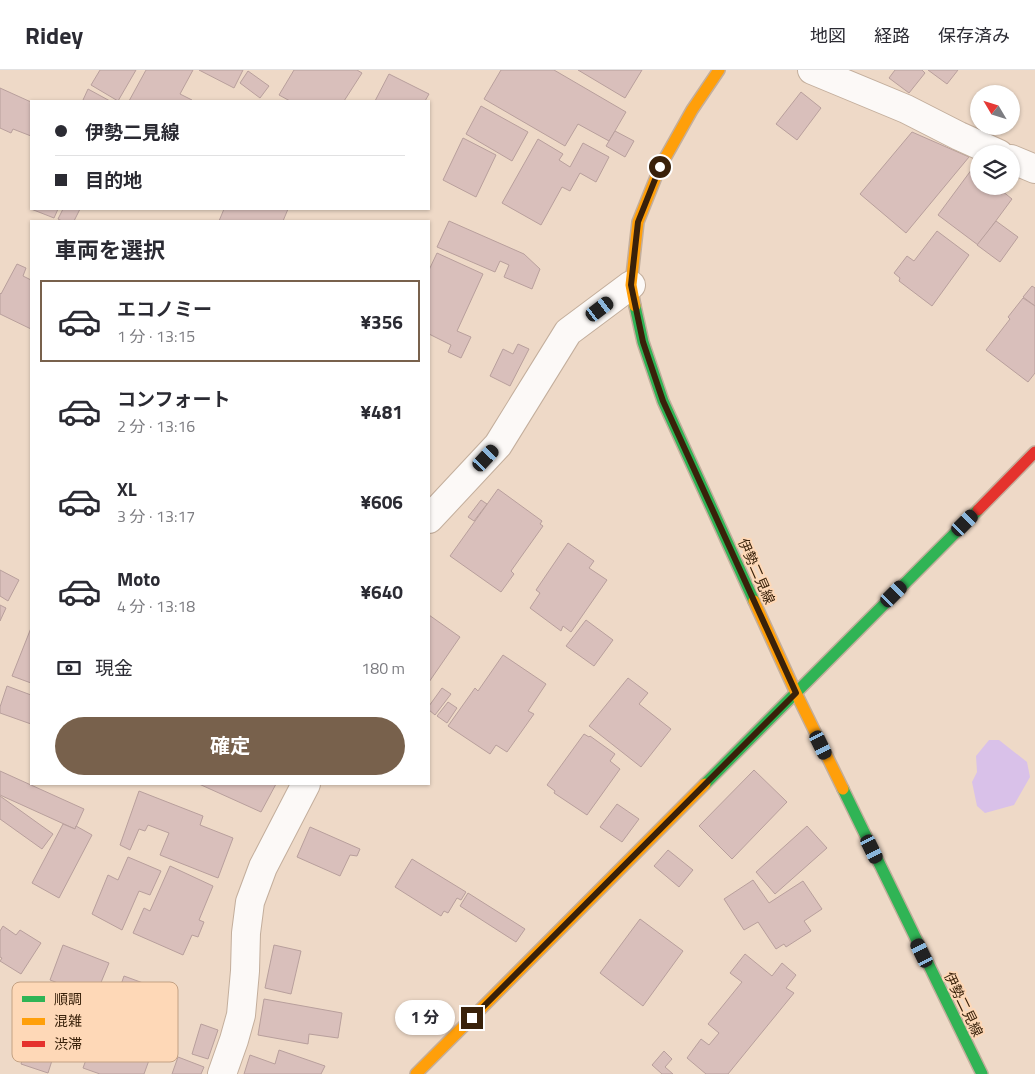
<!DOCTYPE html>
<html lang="ja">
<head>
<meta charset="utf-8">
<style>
  body { margin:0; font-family:"Titillium Web","Noto Sans JP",sans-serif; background:#f7f7f7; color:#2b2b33; height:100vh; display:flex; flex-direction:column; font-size:19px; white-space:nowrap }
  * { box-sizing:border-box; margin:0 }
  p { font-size:16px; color:#7c7c81 }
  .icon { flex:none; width:28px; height:28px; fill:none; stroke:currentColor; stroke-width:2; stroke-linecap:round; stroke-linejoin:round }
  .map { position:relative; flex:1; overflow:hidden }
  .sheet { position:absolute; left:30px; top:150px; width:400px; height:565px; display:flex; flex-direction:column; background:#fff; border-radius:0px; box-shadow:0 1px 4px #0004 }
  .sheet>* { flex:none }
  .hud { position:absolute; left:30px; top:30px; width:400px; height:110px; border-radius:0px; box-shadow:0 1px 4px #0004; display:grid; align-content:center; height:110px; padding:0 25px; background:#fff }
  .needle { width:32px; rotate:308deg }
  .buttons { position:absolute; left:970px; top:15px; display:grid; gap:10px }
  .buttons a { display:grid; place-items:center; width:50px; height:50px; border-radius:50%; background:#fff; box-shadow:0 1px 4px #0004; font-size:25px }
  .end { position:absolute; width:22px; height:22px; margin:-11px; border:6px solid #39210a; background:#fff; box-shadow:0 0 0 2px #fff }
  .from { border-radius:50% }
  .bubble { position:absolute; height:35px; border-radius:18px; background:#fff; box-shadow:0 1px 4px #0004; font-size:16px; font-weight:700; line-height:35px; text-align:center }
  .car { position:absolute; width:15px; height:30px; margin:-15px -8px; border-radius:6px; box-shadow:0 0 4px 1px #0007; background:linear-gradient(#222 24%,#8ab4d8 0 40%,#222 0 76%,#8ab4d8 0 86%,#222 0) }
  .hud b { display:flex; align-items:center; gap:18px; height:48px; font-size:19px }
  .hud b+b { border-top:1px solid #e1e1e2 }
  .hud i { width:12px; height:12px; background:#2b2b33 }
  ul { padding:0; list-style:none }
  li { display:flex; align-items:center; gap:15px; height:82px; margin:0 10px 8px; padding:0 15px; border:2px solid transparent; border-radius:0px }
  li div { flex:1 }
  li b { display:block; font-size:19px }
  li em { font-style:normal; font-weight:700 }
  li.on { border-color:#78614c }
  li>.icon { width:45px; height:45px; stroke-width:1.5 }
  h2 { padding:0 25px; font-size:22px; line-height:60px }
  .pay { display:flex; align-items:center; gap:12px; height:55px; padding:0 25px; font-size:19px }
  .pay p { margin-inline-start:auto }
  .button { display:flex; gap:10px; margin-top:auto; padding:10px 25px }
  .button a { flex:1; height:58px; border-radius:30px; background:#78614c; color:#fff; font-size:20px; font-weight:700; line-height:58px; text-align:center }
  header { display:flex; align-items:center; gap:30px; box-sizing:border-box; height:70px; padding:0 25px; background:#fff; border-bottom:1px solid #e1e1e2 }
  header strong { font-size:24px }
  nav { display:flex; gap:28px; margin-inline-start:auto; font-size:18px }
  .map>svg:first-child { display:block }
  .water { fill:#d9c1e9 }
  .building { fill:#d9bfbb; stroke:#b89f9c }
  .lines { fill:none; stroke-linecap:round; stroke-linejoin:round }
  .street-casing { stroke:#c3ae9c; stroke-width:30 }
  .fast-casing { stroke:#c3ae9c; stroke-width:14 }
  .slow-casing { stroke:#c3ae9c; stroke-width:14 }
  .jam-casing { stroke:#c3ae9c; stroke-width:14 }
  .street { stroke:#fcf9f7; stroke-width:28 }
  .fast { stroke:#30b455; stroke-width:11 }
  .slow { stroke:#ff9f0a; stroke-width:11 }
  .jam { stroke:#e5322d; stroke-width:11 }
  .route { stroke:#39210a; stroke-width:6 }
  .labels { text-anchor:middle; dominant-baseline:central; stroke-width:4; stroke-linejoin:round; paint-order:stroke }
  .street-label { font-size:14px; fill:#39210a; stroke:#fed8b7 }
  .key { fill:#fed8b7; stroke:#c3a183; stroke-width:1 }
  .key-label { font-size:14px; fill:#39210a }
</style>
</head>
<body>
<header>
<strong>Ridey</strong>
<nav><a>地図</a><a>経路</a><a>保存済み</a></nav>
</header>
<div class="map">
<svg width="1035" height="1004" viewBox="0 0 1035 1004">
  <rect width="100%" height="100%" fill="#eed9c7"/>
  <polygon class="water" points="989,670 999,670 1027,692 1030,707 1014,735 985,743 977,736 972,712 977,702 976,686"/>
  <g class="building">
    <polygon points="100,0 136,0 118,31 91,15"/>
    <polygon points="146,0 193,0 180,24 192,30 191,31 129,31"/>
    <polygon points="199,0 243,0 234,18"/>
    <polygon points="294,0 357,0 362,3 344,31 290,31 279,25"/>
    <polygon points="501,0 554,0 626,42 609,71 578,54 565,76 484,29"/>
    <polygon points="578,0 642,0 625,28"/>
    <polygon points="895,0 922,0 925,3 909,23 889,8"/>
    <polygon points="928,0 958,0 947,14"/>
    <polygon points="248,1 269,16 260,28 240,13"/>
    <polygon points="389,4 429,24 425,31 375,31"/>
    <polygon points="0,18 31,32 31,66 13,59 11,63 0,58"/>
    <polygon points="88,19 110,31 84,31 83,30"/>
    <polygon points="801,22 821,38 797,70 776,54"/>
    <polygon points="481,36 528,62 512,91 466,64"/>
    <polygon points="615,61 634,71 625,87 606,76"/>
    <polygon points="912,62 969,87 906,163 860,124"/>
    <polygon points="463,68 496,85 476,127 443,110"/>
    <polygon points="538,69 563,84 559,90 570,97 583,73 609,87 596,112 580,103 570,121 562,117 541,155 502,133"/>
    <polygon points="972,99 979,104 979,116 996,116 1012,129 978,175 938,145"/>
    <polygon points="31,137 31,139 58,139 54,148 31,139"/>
    <polygon points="63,139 80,139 74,151 62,151 58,149"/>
    <polygon points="224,139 288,139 283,151 219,151"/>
    <polygon points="449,151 524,184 540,199 532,219 504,207 509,195 500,191 495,202 437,177"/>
    <polygon points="996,151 1018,167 1000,192 977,175"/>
    <polygon points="937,161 969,185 932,236 899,211 900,208 894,203 907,186 914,191"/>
    <polygon points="437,183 483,204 457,261 471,267 461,288 448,282 451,275 429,264 429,200"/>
    <polygon points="17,194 26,198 23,206 31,210 31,259 0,244 0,223 1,224"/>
    <polygon points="1032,216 1035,218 1035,236 1023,227"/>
    <polygon points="1023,228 1035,236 1035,303 1028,312 986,280 1010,249 1008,247"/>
    <polygon points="518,274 529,279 510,316 490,306 503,279 513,284"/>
    <polygon points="498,419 542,451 540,454 543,456 511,501 514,504 501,522 450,486"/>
    <polygon points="481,430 487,434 474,451 468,447"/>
    <polygon points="568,473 594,491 589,498 607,510 571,562 563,556 561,561 530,538 540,523 536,520"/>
    <polygon points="0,500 19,510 8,531 0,526"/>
    <polygon points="0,535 6,538 0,551"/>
    <polygon points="429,545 460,567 429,612"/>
    <polygon points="586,550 613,570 594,596 566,576"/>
    <polygon points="31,558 31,613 12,606"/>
    <polygon points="503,585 546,614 528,641 534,644 507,682 496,675 490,684 448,656 475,618 478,621"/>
    <polygon points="628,608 648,623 639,634 671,659 641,697 589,656"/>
    <polygon points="7,616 31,625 31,654 0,643 0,637"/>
    <polygon points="442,618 451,624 435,645 429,640 429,636"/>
    <polygon points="448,632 457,638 447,653 437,646"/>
    <polygon points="584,664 589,667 590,666 615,684 610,691 620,699 587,745 554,723 555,721 547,715"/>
    <polygon points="754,700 787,732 732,789 699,756"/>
    <polygon points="0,701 84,739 75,759 0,725"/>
    <polygon points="199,714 276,714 261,742"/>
    <polygon points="139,721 203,746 200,755 233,768 218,808 160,785 169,763 148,755 145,761 139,759 130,780 120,775"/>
    <polygon points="0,726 53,764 42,779 0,749"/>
    <polygon points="617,734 639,749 622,772 600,757"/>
    <polygon points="63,754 75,759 76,756 92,765 59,828 32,813"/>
    <polygon points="807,756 827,778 775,824 756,802"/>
    <polygon points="310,757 360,779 357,786 350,785 340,806 297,787"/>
    <polygon points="668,780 693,800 679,817 654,796"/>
    <polygon points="128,787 161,801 150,825 139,821 122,860 92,844 108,805 118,810"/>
    <polygon points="412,789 466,822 461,830 457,828 448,843 444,841 441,846 395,817"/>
    <polygon points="170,796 213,816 199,850 204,852 198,867 192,865 183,885 133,863 144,838 150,841"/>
    <polygon points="753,810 769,833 803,811 822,839 804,851 811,861 786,877 784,874 776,879 758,852 744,860 724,829"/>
    <polygon points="468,823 525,859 516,872 460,836"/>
    <polygon points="640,849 683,881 643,936 600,903"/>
    <polygon points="3,856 16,865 20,860 41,873 21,904 0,891 2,888 0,887 0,861"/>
    <polygon points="63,875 109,893 95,927 50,910"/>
    <polygon points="274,875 301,881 291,924 265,918"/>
    <polygon points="745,884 772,906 782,893 796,905 786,918 794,923 728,1004 706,1004 687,988 701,969 709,975 719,963 708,954 742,912 730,903"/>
    <polygon points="124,906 173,924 144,1004 100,1004 83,998 94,968 101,971"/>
    <polygon points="33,922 70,934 48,1003 21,994 24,984 15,981"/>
    <polygon points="264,929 342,943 338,968 309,964 308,974 258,965"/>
    <polygon points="201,954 218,960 208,989 192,984"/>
    <polygon points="279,980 325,996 321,1004 244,1004 250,985 275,994"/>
    <polygon points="664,981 672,989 665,997 673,1004 662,1004 652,995"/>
    <polygon points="178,987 204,997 201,1004 172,1004"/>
  </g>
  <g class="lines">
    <g class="street-casing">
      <g id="street">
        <polyline points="812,0 906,39 959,66 999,84"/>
        <polyline points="1011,89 1035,99"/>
        <polyline points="429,449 498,375 568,262 631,215"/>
        <polyline points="222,1004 234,970 241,945 245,901 246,863 250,832 263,797 306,714"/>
      </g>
    </g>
    <g class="fast-casing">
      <g id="fast">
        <polyline points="635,236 643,272 663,331 754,531"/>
        <polyline points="705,714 978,440"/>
        <polyline points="843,719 982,1004"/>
      </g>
    </g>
    <g class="slow-casing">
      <g id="slow">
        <polyline points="635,236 631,215 638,152 660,97 692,40 719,0"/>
        <polyline points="754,531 796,623 843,719"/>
        <polyline points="416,1004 705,714"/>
      </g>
    </g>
    <g class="jam-casing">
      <polyline id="jam" points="978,440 1035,382"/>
    </g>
    <use href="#street" class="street"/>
    <use href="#fast" class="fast"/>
    <use href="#slow" class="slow"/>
    <use href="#jam" class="jam"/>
  </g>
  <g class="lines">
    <polyline class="route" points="472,948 796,623 663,331 643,272 631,215 638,152 660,97"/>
  </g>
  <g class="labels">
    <g class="street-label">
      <text transform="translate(757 501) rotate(66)">伊勢二見線</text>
      <text transform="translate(964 934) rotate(64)">伊勢二見線</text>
    </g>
  </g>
  <rect x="12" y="912" width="166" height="80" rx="8" class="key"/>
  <rect x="22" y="926" width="23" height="6" fill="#30b455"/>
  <rect x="22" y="948" width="23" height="7" fill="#ff9f0a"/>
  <rect x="22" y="971" width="23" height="6" fill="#e5322d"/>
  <g class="key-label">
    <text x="54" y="934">順調</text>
    <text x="54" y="956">混雑</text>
    <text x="54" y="979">渋滞</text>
  </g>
</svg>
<div class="buttons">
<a><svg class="needle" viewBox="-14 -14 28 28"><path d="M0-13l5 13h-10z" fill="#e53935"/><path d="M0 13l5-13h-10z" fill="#7c7c81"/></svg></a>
<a><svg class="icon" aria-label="layers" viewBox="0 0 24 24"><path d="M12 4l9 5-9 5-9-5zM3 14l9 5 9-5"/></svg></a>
</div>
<i class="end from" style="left:660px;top:97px"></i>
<i class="end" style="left:472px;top:948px"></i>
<div class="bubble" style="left:395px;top:930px;width:60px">1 分</div>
<i class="car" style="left:600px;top:239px;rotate:53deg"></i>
<i class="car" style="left:486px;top:388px;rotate:43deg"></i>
<i class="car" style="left:965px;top:453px;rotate:45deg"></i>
<i class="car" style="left:894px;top:524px;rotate:45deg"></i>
<i class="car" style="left:821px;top:675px;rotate:154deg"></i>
<i class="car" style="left:872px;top:779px;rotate:154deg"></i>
<i class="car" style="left:922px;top:883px;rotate:334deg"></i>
<div class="hud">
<b><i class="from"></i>伊勢二見線</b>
<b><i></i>目的地</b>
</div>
<section class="sheet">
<h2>車両を選択</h2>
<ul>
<li class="on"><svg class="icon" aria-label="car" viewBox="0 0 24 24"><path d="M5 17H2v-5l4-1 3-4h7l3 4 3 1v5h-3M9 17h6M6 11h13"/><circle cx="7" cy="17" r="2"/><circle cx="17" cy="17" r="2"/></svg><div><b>エコノミー</b><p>1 分 · 13:15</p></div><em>¥356</em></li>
<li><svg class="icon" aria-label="car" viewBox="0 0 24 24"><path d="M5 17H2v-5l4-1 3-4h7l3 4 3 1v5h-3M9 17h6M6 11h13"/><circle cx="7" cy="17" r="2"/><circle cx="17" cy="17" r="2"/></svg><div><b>コンフォート</b><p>2 分 · 13:16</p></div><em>¥481</em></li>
<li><svg class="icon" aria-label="car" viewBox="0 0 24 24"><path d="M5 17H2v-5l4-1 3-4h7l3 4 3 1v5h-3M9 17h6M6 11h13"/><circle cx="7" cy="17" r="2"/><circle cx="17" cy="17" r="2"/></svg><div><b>XL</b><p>3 分 · 13:17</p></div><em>¥606</em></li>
<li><svg class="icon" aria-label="car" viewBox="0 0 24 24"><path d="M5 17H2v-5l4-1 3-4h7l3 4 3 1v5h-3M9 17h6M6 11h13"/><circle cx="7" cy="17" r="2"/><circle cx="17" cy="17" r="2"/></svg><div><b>Moto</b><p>4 分 · 13:18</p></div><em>¥640</em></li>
</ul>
<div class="pay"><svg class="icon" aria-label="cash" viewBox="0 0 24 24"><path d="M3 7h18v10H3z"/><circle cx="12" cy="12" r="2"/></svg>現金<p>180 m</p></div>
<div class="button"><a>確定</a></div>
</section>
</div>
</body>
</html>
